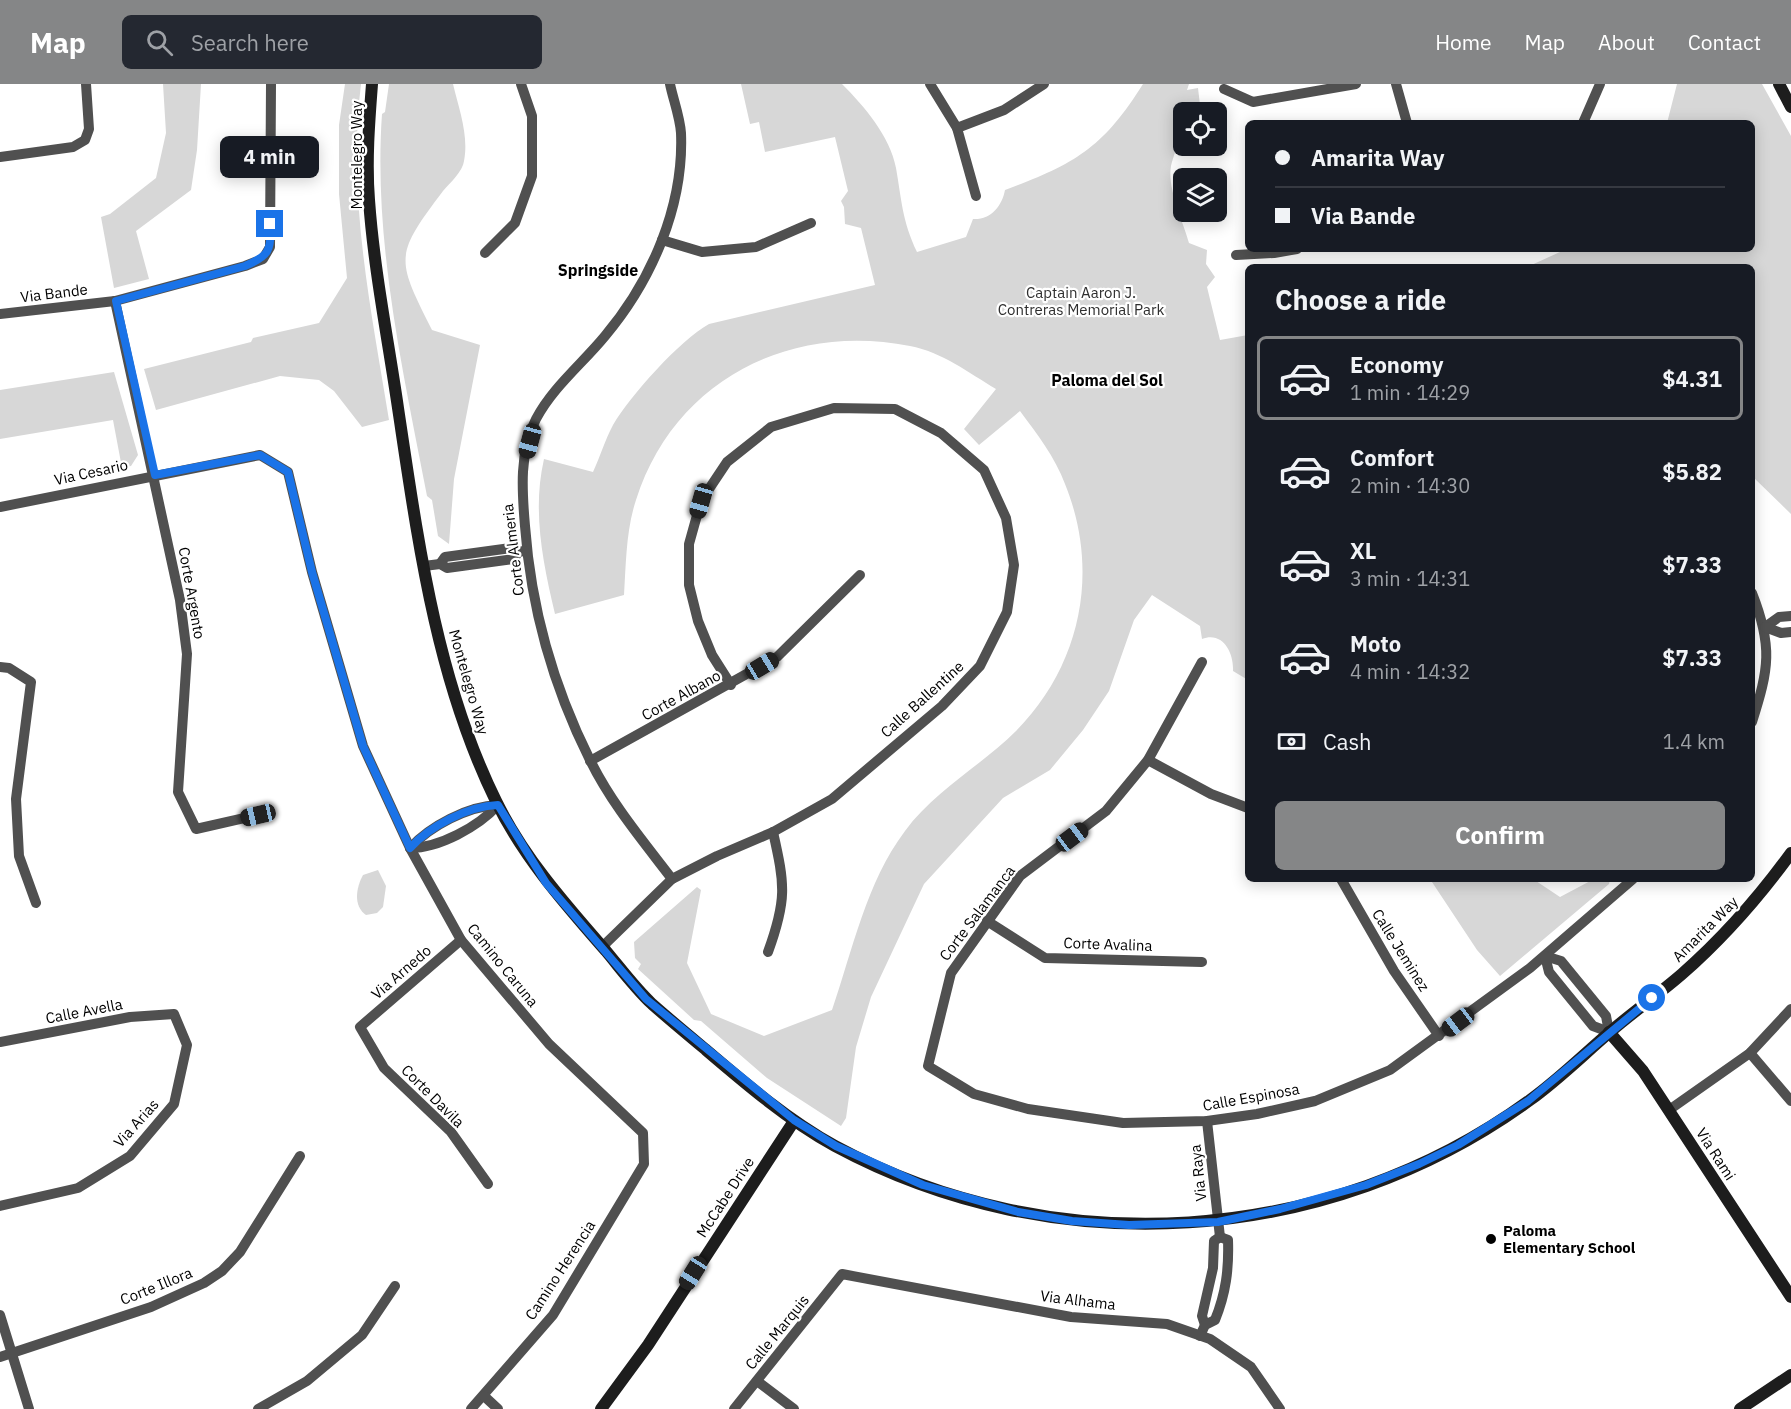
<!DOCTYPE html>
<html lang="en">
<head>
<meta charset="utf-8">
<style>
  body { margin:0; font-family:"IBM Plex Sans",sans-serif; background:#242831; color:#f1f3f6; height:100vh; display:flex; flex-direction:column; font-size:22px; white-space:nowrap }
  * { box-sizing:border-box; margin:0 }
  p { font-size:20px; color:#9ea1a6 }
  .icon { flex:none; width:33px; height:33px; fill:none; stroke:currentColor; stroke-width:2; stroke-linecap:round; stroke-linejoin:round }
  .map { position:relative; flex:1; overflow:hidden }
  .drawer { position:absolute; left:1245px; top:180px; width:510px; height:618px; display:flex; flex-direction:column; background:#171b24; border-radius:9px; box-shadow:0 3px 15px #0003 }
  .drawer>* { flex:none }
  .top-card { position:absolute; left:1245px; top:36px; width:510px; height:132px; border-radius:9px; box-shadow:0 3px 15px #0003; display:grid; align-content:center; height:132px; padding:0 30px; background:#171b24 }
  .controls { position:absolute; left:1173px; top:18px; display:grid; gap:12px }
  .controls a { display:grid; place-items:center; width:54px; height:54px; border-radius:9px; background:#171b24; box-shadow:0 3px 15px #0003; font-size:30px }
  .end { position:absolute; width:27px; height:27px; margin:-14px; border:8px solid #1a73e8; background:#fff; box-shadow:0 0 0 3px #fff }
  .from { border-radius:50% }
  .bubble { position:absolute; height:42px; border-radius:9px; background:#171b24; box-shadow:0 3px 15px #0003; font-size:20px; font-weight:700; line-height:42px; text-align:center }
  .car { position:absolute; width:18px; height:36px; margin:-18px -9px; border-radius:8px; box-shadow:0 0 4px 2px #0007; background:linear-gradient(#222 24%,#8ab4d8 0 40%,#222 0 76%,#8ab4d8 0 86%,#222 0) }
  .top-card b { display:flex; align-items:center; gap:21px; height:57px; font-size:22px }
  .top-card b+b { border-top:2px solid #363941 }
  .top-card i { width:15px; height:15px; background:#f1f3f6 }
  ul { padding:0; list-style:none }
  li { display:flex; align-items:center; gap:18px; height:84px; margin:0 12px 9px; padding:0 18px; border:3px solid transparent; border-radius:9px }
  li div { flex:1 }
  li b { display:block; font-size:22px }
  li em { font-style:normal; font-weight:700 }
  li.on { border-color:#858687 }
  li>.icon { width:54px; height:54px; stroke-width:1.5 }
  h2 { padding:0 30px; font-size:27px; line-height:72px }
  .pay { display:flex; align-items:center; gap:15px; height:66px; padding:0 30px; font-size:22px }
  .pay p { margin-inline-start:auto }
  .cta { display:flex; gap:12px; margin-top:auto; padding:12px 30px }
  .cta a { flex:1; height:69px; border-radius:9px; background:#858687; color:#fff; font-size:24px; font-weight:700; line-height:69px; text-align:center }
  header { display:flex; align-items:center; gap:36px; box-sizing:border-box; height:84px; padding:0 30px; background:#858687; color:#fff }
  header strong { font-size:28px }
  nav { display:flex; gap:33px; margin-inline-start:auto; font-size:21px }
  .search { width:420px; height:54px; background:#242831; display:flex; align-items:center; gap:15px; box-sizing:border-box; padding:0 21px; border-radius:9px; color:#9ea1a6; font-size:22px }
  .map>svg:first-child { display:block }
  .green { fill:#d7d7d7 }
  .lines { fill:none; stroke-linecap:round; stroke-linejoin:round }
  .street { stroke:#505050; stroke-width:10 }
  .secondary { stroke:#1d1d1d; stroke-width:12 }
  .route { stroke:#1a73e8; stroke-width:8 }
  .poi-dot { fill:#000; stroke:#fff; stroke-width:2 }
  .labels { text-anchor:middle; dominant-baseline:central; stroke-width:4.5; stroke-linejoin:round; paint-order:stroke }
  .street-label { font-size:15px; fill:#000; stroke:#fff }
  .park-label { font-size:15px; fill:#2e2e2e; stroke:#fff }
  .poi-label { font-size:15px; font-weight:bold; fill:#000; stroke:#fff; text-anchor:start }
  .neighbourhood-label { font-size:16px; font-weight:bold; fill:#000; stroke:#fff }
</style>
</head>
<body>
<header>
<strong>Map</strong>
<div class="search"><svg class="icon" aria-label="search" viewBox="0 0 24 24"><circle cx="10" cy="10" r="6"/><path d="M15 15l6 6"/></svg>Search here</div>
<nav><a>Home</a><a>Map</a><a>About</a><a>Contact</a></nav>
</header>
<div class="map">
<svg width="1791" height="1325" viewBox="0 0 1791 1325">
  <rect width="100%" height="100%" fill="#fff"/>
  <g class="green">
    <polygon points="163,0 201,0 197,66 191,106 136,147 149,195 114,204 101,133 110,130 156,94 166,49"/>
    <path d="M 345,0 L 361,0 C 347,114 371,224 389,336 L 362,343 L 334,307 L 319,296 L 280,292 L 156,326 L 144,285 L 251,258 L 253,254 L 319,239 L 347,194 L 339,110 L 339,41 Z"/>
    <path d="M 389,0 L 453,0 C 459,25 469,52 464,77 C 463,87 450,99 443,107 C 394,172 396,174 432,246 L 480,261 L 454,395 L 449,460 L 438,452 L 432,416 L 427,412 C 403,287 373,157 382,30 L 385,28 Z"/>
    <path d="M 741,0 L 842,0 C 864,22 890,52 896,84 C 902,118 902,136 917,168 L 966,153 L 973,135 C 991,136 1002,122 1005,106 C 1075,80 1103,64 1143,0 L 1189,0 L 1187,6 L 1198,4 L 1200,21 L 1190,28 L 1184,28 C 1184,51 1176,62 1171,82 C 1167,105 1183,137 1189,159 L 1207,166 L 1206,180 L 1215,193 L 1207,203 L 1220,256 L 1248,251 L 1248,596 L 1233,587 C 1234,569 1223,547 1202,555 L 1200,542 L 1152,511 L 1134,536 L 1109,607 L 1083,646 L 1050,686 L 1003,714 L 924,800 L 871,913 L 856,963 L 846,1034 L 841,1042 L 767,994 L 701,937 L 694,936 L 638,885 L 641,880 L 635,874 L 634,858 L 697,803 L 701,806 L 687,879 L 711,930 L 764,952 L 832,926 C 853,865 866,799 905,747 C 935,706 981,682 1016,647 C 1082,580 1100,486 1065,400 C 1055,373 1037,350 1020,327 L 979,361 L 964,345 L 996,305 C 969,289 942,268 910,262 C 790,238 674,296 636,416 C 626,446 626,480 624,511 L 555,530 C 543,479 532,427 544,375 L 593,388 C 600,373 605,356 613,341 C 630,312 680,256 709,240 L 875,201 L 861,144 L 845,140 L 844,123 L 841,117 L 848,107 L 835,53 L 765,68 L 759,38 L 750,40 Z"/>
    <polygon points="1677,0 1762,0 1791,52 1791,430 1752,392 1752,183 1527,183 1560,168 1559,165 1752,165 1752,39 1667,39"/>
    <polygon points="114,288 138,371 131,382 122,384 113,336 0,355 0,306"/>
    <path d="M 378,786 L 386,802 L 383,823 L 377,829 L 366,831 C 353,822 356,804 363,791 Z"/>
    <polygon points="1430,795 1533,795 1560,813 1594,795 1610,795 1609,800 1500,892 1477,866"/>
  </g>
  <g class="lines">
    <g class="street">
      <path d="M 670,0 C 673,15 680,33 681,49 C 684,122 652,196 605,252 C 582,280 553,303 536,335 C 519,367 522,408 525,442 C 531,524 553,602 590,676 C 611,719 643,757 672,795"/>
      <polyline points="930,0 957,44 976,112"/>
      <polyline points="1396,0 1407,39"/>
      <polyline points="1224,5 1253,18 1356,0"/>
      <polyline points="1583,39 1600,0"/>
      <polyline points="957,44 1004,26 1044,0"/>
      <polyline points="0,73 73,63 85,56 89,45 86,0"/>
      <polyline points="662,156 702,168 756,163 811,139"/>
      <polyline points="485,169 515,139 532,92 532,32 521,0"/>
      <polyline points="1236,171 1274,169 1297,165"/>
      <polyline points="115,217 180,516 187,570 178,708 196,745 258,731"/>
      <polyline points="0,230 115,217 245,182 263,175 270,163 271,0"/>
      <polyline points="0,423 260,371 288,388 312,488 363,662 410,764 461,856 549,960 643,1049 644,1080 553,1231 471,1325"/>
      <polyline points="440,480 445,473 511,464 518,468 524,467"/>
      <polyline points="424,482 440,480 447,484 514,475 518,468"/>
      <path d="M 1752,509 C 1773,562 1769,585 1752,638"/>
      <polyline points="1765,543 1779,533 1791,532"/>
      <polyline points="1765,543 1781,549 1791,548"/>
      <polyline points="1202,578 1148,676 1106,727 1020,792 951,889 928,982 974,1010 1028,1025 1123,1039 1207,1037 1257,1030 1315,1017 1390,986 1530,884 1633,795"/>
      <polyline points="0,583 9,584 31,598 16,715 19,772 36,819"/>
      <polyline points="1148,676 1211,710 1248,724"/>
      <polyline points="590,677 777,573 860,491"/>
      <path d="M 410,764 C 439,764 478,743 498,721"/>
      <path d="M 410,764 C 430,742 468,722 498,721"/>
      <polyline points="1341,795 1394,887 1439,952"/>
      <polyline points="987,837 1045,874 1202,878"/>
      <polyline points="461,856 360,943 384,984 451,1048 488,1100"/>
      <polyline points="602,863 672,795 717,772 773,748 832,715 942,622 980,582 1007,528 1014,481 1006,434 984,386 941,349 895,325 834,324 771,343 727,378 701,417 689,460 689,501 698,537 712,571 731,601"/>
      <path d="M 768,868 C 787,816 785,801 773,748"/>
      <polyline points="1545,872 1561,877 1606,932 1609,948"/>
      <polyline points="1545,872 1549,888 1593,942 1609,948"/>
      <polyline points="0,958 130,933 174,930 187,961 174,1020 130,1072 78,1104 0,1122"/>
      <polyline points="1750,969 1791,1017"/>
      <polyline points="1669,1026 1750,969 1791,925"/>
      <polyline points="1207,1037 1220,1153"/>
      <polyline points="0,1231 29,1325"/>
      <polyline points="1205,1241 1202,1232 1213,1184 1214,1157 1220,1153"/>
      <path d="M 1200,1252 L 1205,1241 L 1215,1236 C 1226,1209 1229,1185 1228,1156 L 1220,1153"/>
      <polyline points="0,1273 151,1223 204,1199 222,1187 240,1168 300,1072"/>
      <polyline points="757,1297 794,1325"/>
      <polyline points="484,1312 498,1325"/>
      <polyline points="258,1325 307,1297 362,1251 395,1202"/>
      <polyline points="734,1325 842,1190 1071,1233 1167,1240 1210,1255 1251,1283 1280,1325"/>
    </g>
    <g class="secondary">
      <path d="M 372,0 C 369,39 366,78 369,116 C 374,186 388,255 398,324 C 418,457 436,595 496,717 C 524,774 565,820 606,867 C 621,885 635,904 652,920 C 669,935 687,950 705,965 C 746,1000 788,1036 835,1062 C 1054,1180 1328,1163 1530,1016 C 1558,996 1583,971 1610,948 C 1633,928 1659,910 1682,890 C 1723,854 1759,813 1791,769"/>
      <polyline points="1779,0 1791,23"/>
      <polyline points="1609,948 1643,987 1791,1213"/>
      <polyline points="601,1325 648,1261 794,1037"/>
      <polyline points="1740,1325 1791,1291"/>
    </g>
  </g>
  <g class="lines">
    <path class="route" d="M 270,140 C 272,166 269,172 245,182 L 116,217 L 155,391 L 260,371 L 288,388 L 312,488 L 363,662 L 410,764 C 430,742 468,722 498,721 L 546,799 L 646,915 L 794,1036 L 836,1062 L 923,1101 L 1018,1128 L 1072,1137 L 1129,1141 L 1218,1138 L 1280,1125 L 1366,1101 L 1419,1080 L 1458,1061 L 1528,1017 L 1652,914"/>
  </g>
  <circle class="poi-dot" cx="1491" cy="1155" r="6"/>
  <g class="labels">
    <g class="street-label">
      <text transform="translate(356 71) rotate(-90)">Montelegro Way</text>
      <text transform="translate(54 209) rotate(-7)">Via Bande</text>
      <text transform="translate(91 388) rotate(-12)">Via Cesario</text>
      <text transform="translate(513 466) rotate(-97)">Corte Almeria</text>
      <text transform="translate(192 509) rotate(80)">Corte Argento</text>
      <text transform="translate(469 598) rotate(74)">Montelegro Way</text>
      <text transform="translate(681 611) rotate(-29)">Corte Albano</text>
      <text transform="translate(922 615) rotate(-42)">Calle Ballentine</text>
      <text transform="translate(977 829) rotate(-53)">Corte Salamanca</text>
      <text transform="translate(1705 845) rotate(-45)">Amarita Way</text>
      <text transform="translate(1108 860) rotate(2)">Corte Avalina</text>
      <text transform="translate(1401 866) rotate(58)">Calle Jeminez</text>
      <text transform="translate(503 881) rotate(51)">Camino Caruna</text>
      <text transform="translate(401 888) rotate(-41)">Via Arnedo</text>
      <text transform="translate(84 927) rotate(-11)">Calle Avella</text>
      <text transform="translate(433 1012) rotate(45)">Corte Davila</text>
      <text transform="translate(1251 1013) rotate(-10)">Calle Espinosa</text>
      <text transform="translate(136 1039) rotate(-48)">Via Arias</text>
      <text transform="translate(1716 1070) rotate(57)">Via Rami</text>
      <text transform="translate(1198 1089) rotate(-96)">Via Raya</text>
      <text transform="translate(725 1113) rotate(-57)">McCabe Drive</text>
      <text transform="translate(560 1186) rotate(-57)">Camino Herencia</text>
      <text transform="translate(156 1202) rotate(-22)">Corte Illora</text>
      <text transform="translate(1078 1216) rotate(7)">Via Alhama</text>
      <text transform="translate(777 1248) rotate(-51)">Calle Marquis</text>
    </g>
    <g class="park-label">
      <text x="1081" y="208">Captain Aaron J.<tspan x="1081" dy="17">Contreras Memorial Park</tspan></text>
    </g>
    <g class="poi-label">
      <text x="1503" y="1146">Paloma<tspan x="1503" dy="17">Elementary School</tspan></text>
    </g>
    <g class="neighbourhood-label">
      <text x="598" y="186">Springside</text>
      <text x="1107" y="296">Paloma del Sol</text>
    </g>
  </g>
</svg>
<div class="controls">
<a><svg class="icon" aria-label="locate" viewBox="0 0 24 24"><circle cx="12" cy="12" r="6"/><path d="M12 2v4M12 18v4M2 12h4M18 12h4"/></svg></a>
<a><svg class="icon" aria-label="layers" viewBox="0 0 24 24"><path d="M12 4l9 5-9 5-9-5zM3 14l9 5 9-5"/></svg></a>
</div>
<i class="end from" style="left:1652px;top:914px"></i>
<i class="end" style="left:270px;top:140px"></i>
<div class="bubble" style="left:220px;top:52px;width:99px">4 min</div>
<i class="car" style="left:530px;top:357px;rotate:195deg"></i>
<i class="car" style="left:701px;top:417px;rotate:196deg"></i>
<i class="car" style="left:762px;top:582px;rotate:59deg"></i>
<i class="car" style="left:258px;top:731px;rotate:257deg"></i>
<i class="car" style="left:1072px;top:753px;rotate:53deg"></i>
<i class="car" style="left:1458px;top:938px;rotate:233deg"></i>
<i class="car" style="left:693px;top:1189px;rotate:212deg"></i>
<div class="top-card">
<b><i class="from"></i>Amarita Way</b>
<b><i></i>Via Bande</b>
</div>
<section class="drawer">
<h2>Choose a ride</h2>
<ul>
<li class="on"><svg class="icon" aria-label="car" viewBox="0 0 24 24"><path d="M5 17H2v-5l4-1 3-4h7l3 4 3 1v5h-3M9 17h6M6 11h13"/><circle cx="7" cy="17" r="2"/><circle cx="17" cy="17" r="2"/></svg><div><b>Economy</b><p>1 min · 14:29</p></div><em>$4.31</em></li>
<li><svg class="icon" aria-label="car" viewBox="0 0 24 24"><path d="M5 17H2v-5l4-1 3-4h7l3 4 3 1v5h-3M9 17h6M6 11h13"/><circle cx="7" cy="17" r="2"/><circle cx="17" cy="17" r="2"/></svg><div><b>Comfort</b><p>2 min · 14:30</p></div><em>$5.82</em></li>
<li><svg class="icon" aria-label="car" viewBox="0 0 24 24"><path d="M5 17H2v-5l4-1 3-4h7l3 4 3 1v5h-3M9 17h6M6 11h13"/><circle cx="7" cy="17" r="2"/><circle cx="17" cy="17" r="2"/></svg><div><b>XL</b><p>3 min · 14:31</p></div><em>$7.33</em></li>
<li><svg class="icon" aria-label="car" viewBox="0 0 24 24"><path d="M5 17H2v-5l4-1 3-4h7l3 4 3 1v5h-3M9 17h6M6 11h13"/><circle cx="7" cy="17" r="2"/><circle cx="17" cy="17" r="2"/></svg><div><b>Moto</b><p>4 min · 14:32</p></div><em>$7.33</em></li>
</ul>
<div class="pay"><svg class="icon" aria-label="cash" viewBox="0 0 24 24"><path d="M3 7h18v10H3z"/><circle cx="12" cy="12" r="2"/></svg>Cash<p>1.4 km</p></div>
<div class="cta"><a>Confirm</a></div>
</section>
</div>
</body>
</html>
